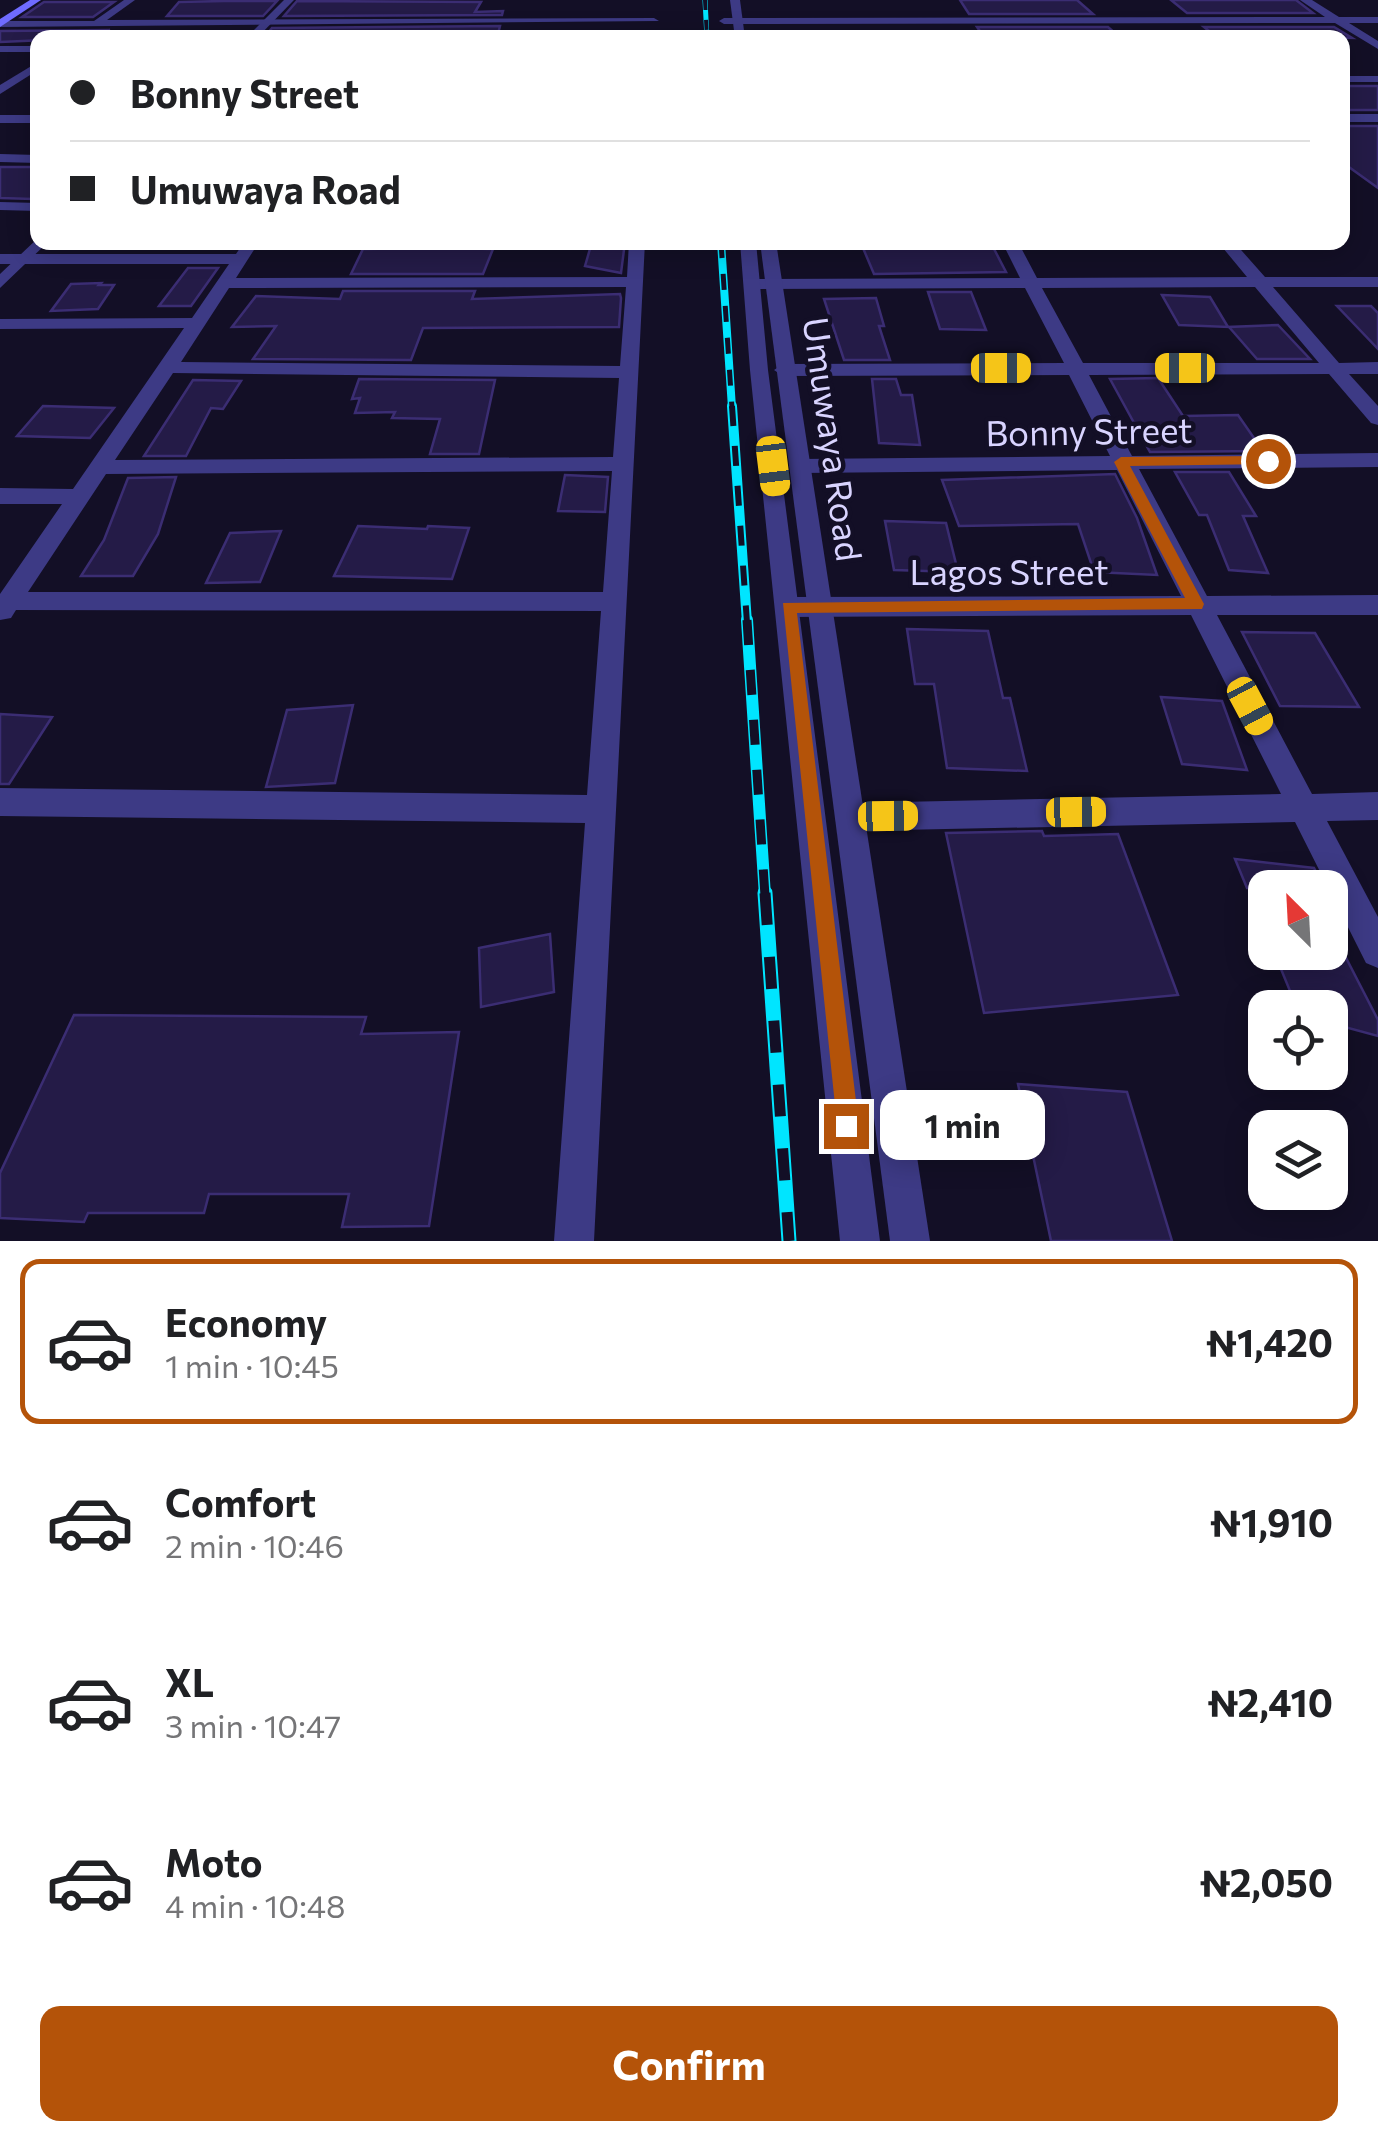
<!DOCTYPE html>
<html lang="en">
<head>
<meta charset="utf-8">
<style>
  body { margin:0; font-family:Commissioner,sans-serif; background:#f2f2f2; color:#202124; height:100vh; display:flex; flex-direction:column; font-size:38px; white-space:nowrap }
  * { box-sizing:border-box; margin:0 }
  p { font-size:32px; color:#757577 }
  .icon { flex:none; width:55px; height:55px; fill:none; stroke:currentColor; stroke-width:2; stroke-linecap:round; stroke-linejoin:round }
  .map { position:relative; height:1241px; overflow:hidden }
  .sheet { display:flex; flex-direction:column; background:#fff; flex:1 }
  .sheet>* { flex:none }
  .hud { position:absolute; left:30px; top:30px; width:1320px; height:220px; border-radius:20px; box-shadow:0 5px 25px #0003; display:grid; align-content:center; height:220px; padding:0 40px; background:#fff }
  .needle { width:65px; rotate:336deg }
  .fabs { position:absolute; left:1248px; top:870px; display:grid; gap:20px }
  .fabs a { display:grid; place-items:center; width:100px; height:100px; border-radius:20px; background:#fff; box-shadow:0 5px 25px #0003; font-size:50px }
  .end { position:absolute; width:45px; height:45px; margin:-22px; border:12px solid #b45309; background:#fff; box-shadow:0 0 0 5px #fff }
  .from { border-radius:50% }
  .bubble { position:absolute; height:70px; border-radius:20px; background:#fff; box-shadow:0 5px 25px #0003; font-size:32px; font-weight:700; line-height:70px; text-align:center }
  .car { position:absolute; width:30px; height:60px; margin:-30px -15px; border-radius:12px; box-shadow:0 0 8px 2px #0007; background:linear-gradient(#f5c518 24%,#345 0 40%,#f5c518 0 76%,#345 0 86%,#f5c518 0) }
  .hud b { display:flex; align-items:center; gap:35px; height:95px; font-size:38px }
  .hud b+b { border-top:2px solid #e0e0e0 }
  .hud i { width:25px; height:25px; background:#202124 }
  ul { padding:18px 0 0; list-style:none }
  li { display:flex; align-items:center; gap:30px; height:165px; margin:0 20px 15px; padding:0 20px; border:5px solid transparent; border-radius:20px }
  li div { flex:1 }
  li b { display:block; font-size:38px }
  li em { font-style:normal; font-weight:700 }
  li.selected { border-color:#b45309 }
  li>.icon { width:90px; height:90px; stroke-width:1.5 }
  .primary-button { display:flex; gap:20px; margin-top:auto; padding:20px 40px }
  .primary-button a { flex:1; height:115px; border-radius:20px; background:#b45309; color:#fff; font-size:40px; font-weight:700; line-height:115px; text-align:center }
  .map>svg:first-child { display:block }
  .building { fill:#241b47; stroke:#3b2d73; stroke-width:2.5 }
  .lines { fill:none; stroke-linecap:round; stroke-linejoin:round }
  .minor { fill:#3d3a85; fill-rule:evenodd }
  .tertiary { fill:#3d3a85; fill-rule:evenodd }
  .secondary { fill:#6f6bff; fill-rule:evenodd }
  .rail-far4-casing { stroke:#00e5ff; stroke-width:5 }
  .rail-far3-casing { stroke:#00e5ff; stroke-width:8 }
  .rail-far2-casing { stroke:#00e5ff; stroke-width:10 }
  .rail-far1-casing { stroke:#00e5ff; stroke-width:12 }
  .rail-casing { stroke:#00e5ff; stroke-width:15 }
  .rail-far4 { stroke:#130f26; stroke-width:4; stroke-dasharray:10; stroke-linecap:butt }
  .rail-far3 { stroke:#130f26; stroke-width:5; stroke-dasharray:16; stroke-linecap:butt }
  .rail-far2 { stroke:#130f26; stroke-width:6; stroke-dasharray:20; stroke-linecap:butt }
  .rail-far1 { stroke:#130f26; stroke-width:9; stroke-dasharray:25; stroke-linecap:butt }
  .rail { stroke:#130f26; stroke-width:11; stroke-dasharray:32; stroke-linecap:butt }
  .route { fill:#b45309 }
  .labels { text-anchor:middle; dominant-baseline:central; stroke-width:9; stroke-linejoin:round; paint-order:stroke }
  .street-label { font-size:35px; fill:#d9d4ff; stroke:#130f26 }
</style>
</head>
<body>
<div class="map">
<svg width="1378" height="1241" viewBox="0 0 1378 1241">
  <rect width="100%" height="100%" fill="#130f26"/>
  <g class="building">
    <polygon points="960,0 1077,0 1093,14 969,14"/>
    <polygon points="1171,0 1296,0 1313,13 1187,13"/>
    <polygon points="224,1 277,1 263,16 167,16 179,2"/>
    <polygon points="297,1 481,2 475,12 503,11 502,15 284,16"/>
    <polygon points="44,2 114,2 93,17 22,17"/>
    <polygon points="500,26 497,38 382,34 380,38 264,38 272,28"/>
    <polygon points="977,27 1108,27 1116,34 982,34"/>
    <polygon points="1204,27 1334,27 1352,38 1214,35"/>
    <polygon points="110,30 92,38 0,42 0,31"/>
    <rect x="1342" y="86" width="36" height="24"/>
    <polygon points="1342,126 1378,126 1378,188 1342,162"/>
    <polygon points="0,167 38,167 38,195 33,199 0,198"/>
    <polygon points="592,242 625,242 621,273 585,266"/>
    <polygon points="901,247 993,247 1006,272 874,274 863,248"/>
    <polygon points="363,249 438,248 493,249 483,274 351,274"/>
    <polygon points="188,268 218,268 191,306 159,306"/>
    <polygon points="101,283 99,285 114,285 98,309 51,311 71,284"/>
    <polygon points="343,291 475,291 472,299 620,294 621,298 619,327 423,328 411,360 253,359 276,326 232,327 256,296 340,299"/>
    <polygon points="928,292 971,292 986,330 940,329"/>
    <polygon points="1162,295 1210,297 1228,327 1179,325"/>
    <polygon points="876,298 884,326 879,326 890,360 844,360 824,299"/>
    <polygon points="1337,306 1371,306 1378,313 1378,349"/>
    <polygon points="1278,325 1310,359 1257,359 1229,327"/>
    <polygon points="1158,378 1183,416 1238,415 1263,451 1150,452 1110,379"/>
    <polygon points="359,379 495,380 479,454 430,454 440,419 392,418 395,412 355,413 360,398 352,399"/>
    <polygon points="872,379 896,379 901,395 912,395 920,445 879,443"/>
    <polygon points="193,380 241,381 223,409 211,408 186,456 144,456"/>
    <polygon points="43,406 114,408 90,438 17,436"/>
    <polygon points="1175,472 1229,472 1256,516 1243,516 1268,573 1229,570 1207,515 1199,515"/>
    <polygon points="1115,474 1137,518 1157,575 1094,572 1078,524 959,526 942,480"/>
    <polygon points="565,475 608,477 605,512 558,511"/>
    <polygon points="176,477 158,534 133,576 81,576 104,540 128,478"/>
    <polygon points="885,521 946,523 958,572 894,570"/>
    <polygon points="358,526 427,529 428,526 469,528 452,579 334,576"/>
    <polygon points="281,531 260,582 206,583 230,533"/>
    <polygon points="907,629 988,631 1003,698 1010,698 1027,771 947,768 934,684 915,684"/>
    <polygon points="1242,632 1315,633 1359,707 1280,706"/>
    <polygon points="1161,697 1222,701 1247,770 1182,764"/>
    <polygon points="353,705 335,783 266,787 287,710"/>
    <polygon points="0,714 52,717 9,784 0,784"/>
    <polygon points="1042,831 1044,836 1118,834 1178,995 984,1013 946,833"/>
    <polygon points="1235,859 1314,868 1324,888 1247,888"/>
    <polygon points="550,934 554,992 481,1007 479,948"/>
    <polygon points="1274,952 1343,952 1378,1020 1378,1036 1330,1023 1330,1008 1297,1008"/>
    <polygon points="74,1015 366,1017 361,1034 459,1032 429,1226 342,1227 349,1194 209,1194 204,1213 88,1213 84,1222 0,1218 0,1173"/>
    <polygon points="1018,1084 1127,1092 1172,1241 1051,1241"/>
  </g>
  <g class="lines">
    <g class="minor">
      <polygon points="124,0 135,0 107,20 654,18 659,21 0,27 0,21 94,21"/>
      <polygon points="1300,0 1312,0 1339,17 1378,17 1378,23 1349,23 1378,41 1378,49 1335,23 724,24 719,21 724,18 1325,17"/>
      <rect x="0" y="46" width="38" height="6"/>
      <polygon points="38,62 38,70 0,94 0,85"/>
      <rect x="1342" y="76" width="36" height="6"/>
      <rect x="1342" y="114" width="36" height="8"/>
      <rect x="0" y="115" width="38" height="8"/>
      <polygon points="0,154 38,155 38,163 0,162"/>
      <polygon points="0,202 38,203 38,211 0,210"/>
      <path d="M 244,242 L 259,242 L 236,278 L 627,277 L 629,242 L 645,242 L 594,1241 L 554,1241 L 585,823 L 0,816 L 0,788 L 587,795 L 601,611 L 16,610 L 11,618 L 0,620 L 0,594 L 62,504 L 0,504 L 0,488 L 73,489 L 184,328 L 0,329 L 0,319 L 192,318 L 229,264 L 0,264 L 0,254 L 236,254 ZM 626,287 L 620,366 L 181,362 L 229,288 ZM 173,373 L 619,378 L 613,457 L 115,460 ZM 612,471 L 603,592 L 28,592 L 106,474 Z"/>
      <path d="M 1002,242 L 1018,242 L 1037,278 L 1247,277 L 1218,242 L 1234,242 L 1265,277 L 1378,277 L 1378,287 L 1273,287 L 1339,363 L 1378,362 L 1378,374 L 1349,374 L 1378,406 L 1378,425 L 1371,423 L 1329,374 L 1089,375 L 1132,456 L 1378,453 L 1378,467 L 1139,469 L 1207,596 L 1378,595 L 1378,615 L 1217,615 L 1312,794 L 1378,792 L 1378,820 L 1327,821 L 1378,917 L 1378,968 L 1366,963 L 1295,822 L 850,831 L 839,827 L 835,817 L 839,807 L 850,803 L 1281,794 L 1191,615 L 788,617 L 779,614 L 776,607 L 779,600 L 788,597 L 1181,596 L 1117,470 L 800,473 L 789,466 L 800,459 L 1110,456 L 1069,375 L 783,376 L 774,370 L 783,364 L 1064,363 L 1025,288 L 753,289 L 745,284 L 753,279 L 1020,278 ZM 1255,287 L 1319,363 L 1083,363 L 1042,288 Z"/>
    </g>
    <g class="tertiary">
      <polygon points="284,0 294,0 257,38 246,38"/>
      <polygon points="730,0 740,0 745,38 735,38"/>
      <polygon points="38,238 38,242 48,242 0,288 0,274"/>
      <polygon points="740,242 756,242 768,370 880,1241 840,1241 750,370"/>
      <polygon points="760,242 776,242 930,1241 890,1241"/>
    </g>
    <polygon class="secondary" points="30,0 41,0 0,27 0,19"/>
    <g class="rail-far4-casing">
      <polyline id="rail-far4" points="705,0 707,38"/>
    </g>
    <g class="rail-far3-casing">
      <polyline id="rail-far3" points="721,242 732,408"/>
    </g>
    <g class="rail-far2-casing">
      <polyline id="rail-far2" points="732,406 747,623"/>
    </g>
    <g class="rail-far1-casing">
      <polyline id="rail-far1" points="747,620 765,896"/>
    </g>
    <g class="rail-casing">
      <polyline id="rail" points="765,893 789,1241"/>
    </g>
    <use href="#rail-far4" class="rail-far4"/>
    <use href="#rail-far3" class="rail-far3"/>
    <use href="#rail-far2" class="rail-far2"/>
    <use href="#rail-far1" class="rail-far1"/>
    <use href="#rail" class="rail"/>
  </g>
  <polygon class="route" points="1268,456 1273,458 1273,464 1130,466 1204,604 1202,609 797,613 859,1126 855,1134 846,1138 838,1134 783,603 1185,598 1114,462 1121,457"/>
  <g class="labels">
    <g class="street-label">
      <text transform="translate(1089 430) rotate(-1)">Bonny Street</text>
      <text transform="translate(834 439) rotate(82)">Umuwaya Road</text>
      <text x="1009" y="570">Lagos Street</text>
    </g>
  </g>
</svg>
<div class="fabs">
<a><svg class="needle" viewBox="-14 -14 28 28"><path d="M0-13l5 13h-10z" fill="#e53935"/><path d="M0 13l5-13h-10z" fill="#757577"/></svg></a>
<a><svg class="icon" aria-label="locate" viewBox="0 0 24 24"><circle cx="12" cy="12" r="6"/><path d="M12 2v4M12 18v4M2 12h4M18 12h4"/></svg></a>
<a><svg class="icon" aria-label="layers" viewBox="0 0 24 24"><path d="M12 4l9 5-9 5-9-5zM3 14l9 5 9-5"/></svg></a>
</div>
<i class="end from" style="left:1268px;top:461px"></i>
<i class="end" style="left:846px;top:1126px"></i>
<div class="bubble" style="left:880px;top:1090px;width:165px">1 min</div>
<i class="car" style="left:1001px;top:368px;rotate:90deg"></i>
<i class="car" style="left:1185px;top:368px;rotate:270deg"></i>
<i class="car" style="left:773px;top:466px;rotate:173deg"></i>
<i class="car" style="left:1250px;top:706px;rotate:152deg"></i>
<i class="car" style="left:1076px;top:812px;rotate:89deg"></i>
<i class="car" style="left:888px;top:816px;rotate:89deg"></i>
<div class="hud">
<b><i class="from"></i>Bonny Street</b>
<b><i></i>Umuwaya Road</b>
</div>
</div>
<section class="sheet">
<ul>
<li class="selected"><svg class="icon" aria-label="car" viewBox="0 0 24 24"><path d="M5 17H2v-5l4-1 3-4h7l3 4 3 1v5h-3M9 17h6M6 11h13"/><circle cx="7" cy="17" r="2"/><circle cx="17" cy="17" r="2"/></svg><div><b>Economy</b><p>1 min · 10:45</p></div><em>₦1,420</em></li>
<li><svg class="icon" aria-label="car" viewBox="0 0 24 24"><path d="M5 17H2v-5l4-1 3-4h7l3 4 3 1v5h-3M9 17h6M6 11h13"/><circle cx="7" cy="17" r="2"/><circle cx="17" cy="17" r="2"/></svg><div><b>Comfort</b><p>2 min · 10:46</p></div><em>₦1,910</em></li>
<li><svg class="icon" aria-label="car" viewBox="0 0 24 24"><path d="M5 17H2v-5l4-1 3-4h7l3 4 3 1v5h-3M9 17h6M6 11h13"/><circle cx="7" cy="17" r="2"/><circle cx="17" cy="17" r="2"/></svg><div><b>XL</b><p>3 min · 10:47</p></div><em>₦2,410</em></li>
<li><svg class="icon" aria-label="car" viewBox="0 0 24 24"><path d="M5 17H2v-5l4-1 3-4h7l3 4 3 1v5h-3M9 17h6M6 11h13"/><circle cx="7" cy="17" r="2"/><circle cx="17" cy="17" r="2"/></svg><div><b>Moto</b><p>4 min · 10:48</p></div><em>₦2,050</em></li>
</ul>
<div class="primary-button"><a>Confirm</a></div>
</section>
</body>
</html>
